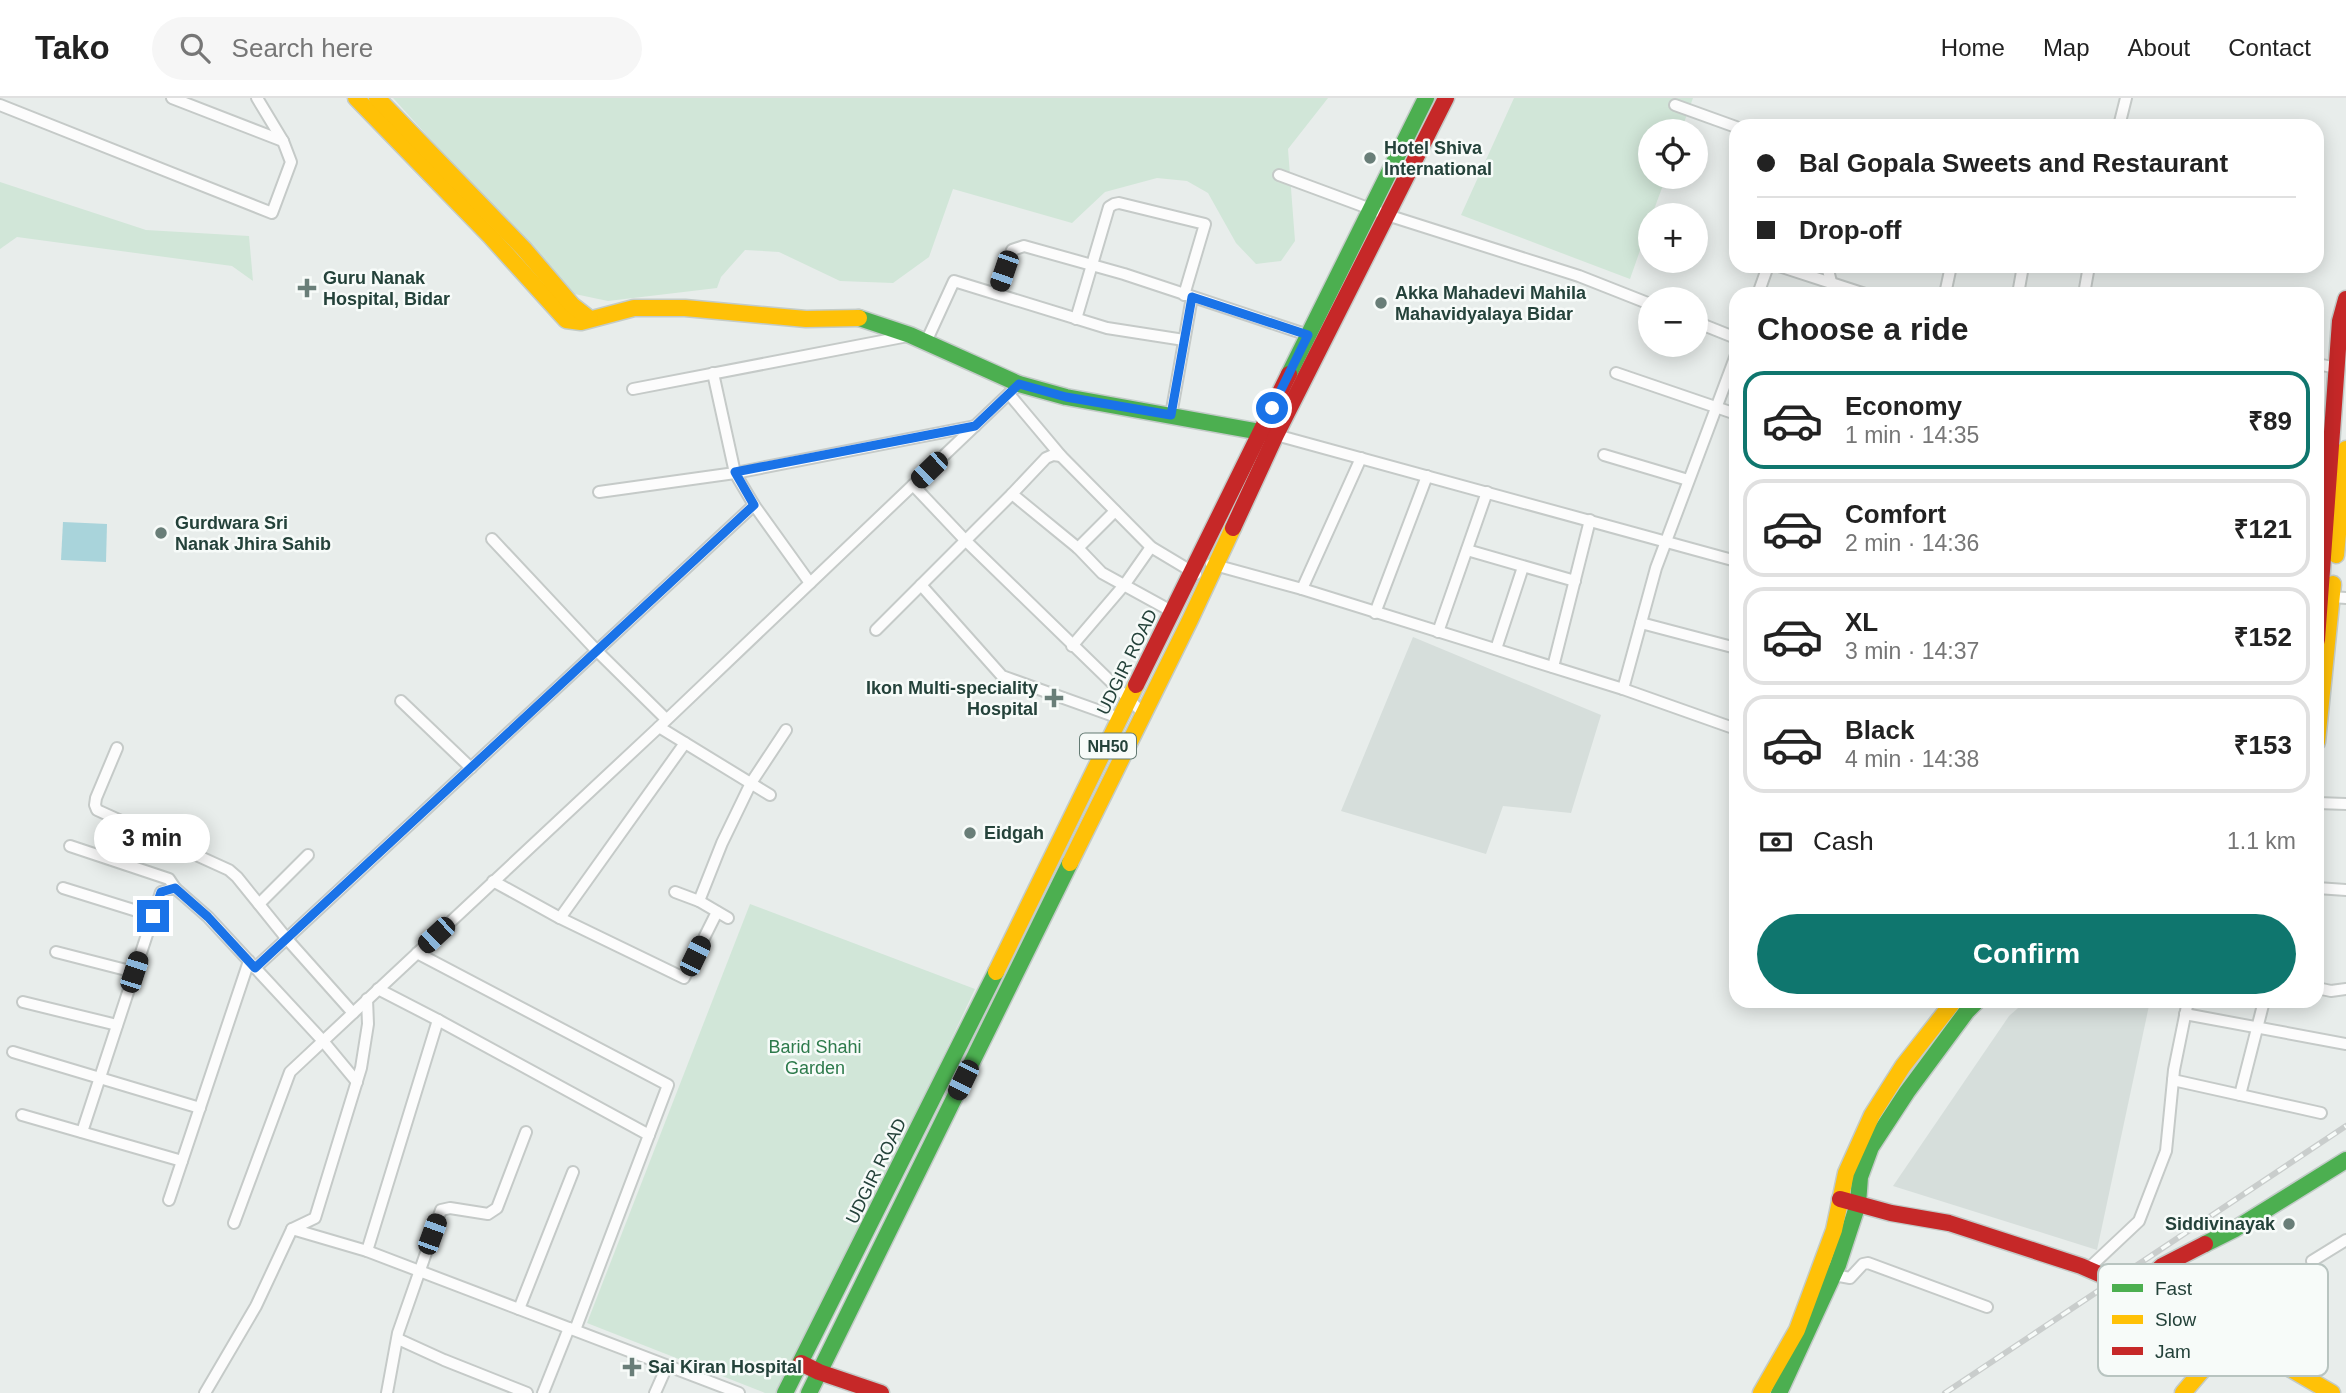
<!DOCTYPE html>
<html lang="en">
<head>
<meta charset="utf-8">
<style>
  body { margin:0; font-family:Arial,sans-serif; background:#f6f6f6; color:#222; height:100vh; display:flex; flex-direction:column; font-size:26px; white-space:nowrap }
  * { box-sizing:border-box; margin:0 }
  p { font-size:23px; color:#767676 }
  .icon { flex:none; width:38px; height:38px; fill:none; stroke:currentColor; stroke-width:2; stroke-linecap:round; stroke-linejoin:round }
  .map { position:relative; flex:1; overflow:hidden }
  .side { position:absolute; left:1729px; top:189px; width:595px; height:721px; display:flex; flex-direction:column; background:#fff; border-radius:21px; box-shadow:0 4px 18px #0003 }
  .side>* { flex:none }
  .banner { position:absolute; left:1729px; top:21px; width:595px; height:154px; border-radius:21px; box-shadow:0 4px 18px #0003; display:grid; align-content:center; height:154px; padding:0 28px; background:#fff }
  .tools { position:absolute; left:1638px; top:21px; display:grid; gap:14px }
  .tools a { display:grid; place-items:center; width:70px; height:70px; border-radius:50%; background:#fff; box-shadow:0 4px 18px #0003; font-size:35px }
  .end { position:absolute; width:32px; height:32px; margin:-16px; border:9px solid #1a73e8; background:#fff; box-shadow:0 0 0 4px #fff }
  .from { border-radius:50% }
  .bubble { position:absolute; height:49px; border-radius:24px; background:#fff; box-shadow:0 4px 18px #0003; font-size:23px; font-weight:700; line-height:49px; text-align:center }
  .car { position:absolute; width:21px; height:42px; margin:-21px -10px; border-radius:9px; box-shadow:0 0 5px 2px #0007; background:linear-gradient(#222 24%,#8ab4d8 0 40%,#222 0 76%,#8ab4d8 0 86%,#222 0) }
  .banner b { display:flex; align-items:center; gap:24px; height:66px; font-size:26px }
  .banner b+b { border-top:2px solid #e0e0e0 }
  .banner i { width:18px; height:18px; background:#222 }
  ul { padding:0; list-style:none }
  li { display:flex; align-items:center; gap:21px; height:98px; margin:0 14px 10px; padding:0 14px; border:4px solid #e0e0e0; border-radius:21px }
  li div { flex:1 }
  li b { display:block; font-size:26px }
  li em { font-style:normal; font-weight:700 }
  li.current { border-color:#0f766e }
  li>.icon { width:63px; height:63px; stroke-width:1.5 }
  h2 { padding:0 28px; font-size:32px; line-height:84px }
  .pay { display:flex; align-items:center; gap:18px; height:77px; padding:0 28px; font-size:26px }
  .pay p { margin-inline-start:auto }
  .button { display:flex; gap:14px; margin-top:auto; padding:14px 28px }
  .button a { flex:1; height:80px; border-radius:42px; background:#0f766e; color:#fff; font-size:28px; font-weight:700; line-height:80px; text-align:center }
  header { display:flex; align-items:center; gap:42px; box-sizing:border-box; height:98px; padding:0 35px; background:#fff; border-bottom:2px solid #e0e0e0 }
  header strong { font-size:33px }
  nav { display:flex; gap:38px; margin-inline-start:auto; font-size:24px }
  .search { width:490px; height:63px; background:#f6f6f6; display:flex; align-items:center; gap:18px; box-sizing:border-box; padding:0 24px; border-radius:38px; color:#767676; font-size:26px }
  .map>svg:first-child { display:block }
  .built { fill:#d6dedb }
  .green { fill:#d1e6d8 }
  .water { fill:#a9d4db }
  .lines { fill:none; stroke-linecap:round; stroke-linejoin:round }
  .street-casing { stroke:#c5cac8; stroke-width:14 }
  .fast-casing { stroke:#c3cbc8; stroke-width:19 }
  .slow-casing { stroke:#c3cbc8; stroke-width:19 }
  .jam-casing { stroke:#c3cbc8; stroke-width:19 }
  .street { stroke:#fcfcfc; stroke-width:10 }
  .fast { stroke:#4caf50; stroke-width:16 }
  .slow { stroke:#ffc107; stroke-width:16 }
  .jam { stroke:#c62828; stroke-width:16 }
  .rail-casing { stroke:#c9cdcc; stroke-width:6 }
  .rail { stroke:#f7fbf9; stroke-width:3.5; stroke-dasharray:10; stroke-linecap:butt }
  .route { stroke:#1a73e8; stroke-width:9 }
  .poi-dot { fill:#697e78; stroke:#f7fbf9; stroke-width:2.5 }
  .labels { text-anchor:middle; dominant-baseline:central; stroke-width:5; stroke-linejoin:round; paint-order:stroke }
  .shield { fill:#f7fbf9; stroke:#637a73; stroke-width:2 }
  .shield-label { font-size:16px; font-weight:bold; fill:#24423a }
  .poi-label { font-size:18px; font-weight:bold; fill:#24423a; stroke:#f7fbf9; text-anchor:start }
  .street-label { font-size:18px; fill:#24423a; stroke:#f7fbf9 }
  .park-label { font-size:18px; fill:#2d7a4b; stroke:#f7fbf9 }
  .key { fill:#f7fbf9; stroke:#b8c4c0; stroke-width:2 }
  .key-label { font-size:19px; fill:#24423a }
</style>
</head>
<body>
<header>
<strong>Tako</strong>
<div class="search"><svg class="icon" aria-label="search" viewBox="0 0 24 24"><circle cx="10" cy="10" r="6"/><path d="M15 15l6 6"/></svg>Search here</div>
<nav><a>Home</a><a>Map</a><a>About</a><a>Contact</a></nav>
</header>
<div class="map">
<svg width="2346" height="1295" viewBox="0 0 2346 1295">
  <rect width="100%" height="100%" fill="#e8edeb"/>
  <g class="built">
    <polygon points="1413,539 1601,617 1571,715 1503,708 1486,756 1341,713"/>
    <polygon points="2026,903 2150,903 2097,1152 1893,1088 2009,918"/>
  </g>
  <g class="green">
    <polygon points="393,0 1328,0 1288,51 1295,143 1281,163 1256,166 1236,145 1208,95 1187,83 1157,80 1105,94 1072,125 953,91 929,159 893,185 840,183 779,154 745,152 721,179 717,190 608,203 570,195"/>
    <polygon points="1514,0 1693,0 1681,33 1650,33 1650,79 1666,79 1652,117 1650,117 1650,124 1630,181 1461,117"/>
    <polygon points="0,84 146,132 249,138 253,183 232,168 17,139 0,151"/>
    <polygon points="750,806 975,891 784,1295 765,1295 587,1225"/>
  </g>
  <polygon class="water" points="63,424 107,426 106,464 61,462"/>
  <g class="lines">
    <g class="street-casing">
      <g id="street">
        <polyline points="172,0 283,43"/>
        <polyline points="0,7 272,115 291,64 283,43 257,0"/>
        <polyline points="1675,7 1736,29"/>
        <polyline points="2119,28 2126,0"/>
        <polyline points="1279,77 1387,117 1579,178 1650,206"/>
        <polyline points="1779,168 1865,196"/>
        <polyline points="1827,168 1834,196"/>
        <polyline points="997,195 1012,152 1024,148 1124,176 1308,237"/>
        <polyline points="1758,196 1768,168"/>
        <polyline points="1945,196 1951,168"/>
        <polyline points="2018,196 2023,168"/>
        <polyline points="2084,196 2089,168"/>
        <polyline points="1076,221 1109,109 1114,106 1119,105 1205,126 1184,197"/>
        <polyline points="1696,224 1736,240"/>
        <polyline points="926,244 954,183 1107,230 1184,242"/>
        <polyline points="2317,266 2337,270"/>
        <polyline points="713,275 735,375 754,407"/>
        <polyline points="1616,275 1736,316"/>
        <polyline points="633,291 908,238"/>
        <polyline points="1009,296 1061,358 1151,449 1196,476"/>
        <polyline points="1171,317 1192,199"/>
        <polyline points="1276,337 1736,463"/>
        <polyline points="2317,353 2331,354"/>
        <polyline points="1604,357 1688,382"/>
        <polyline points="913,387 966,443 1143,615"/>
        <polyline points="599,394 735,375 975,328"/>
        <polyline points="1012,396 1046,360 1053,357 1061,358"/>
        <polyline points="492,441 597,553 666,621"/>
        <polyline points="1078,450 1115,413"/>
        <polyline points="1467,452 1575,483"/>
        <polyline points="1211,466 1302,491 1623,591 1736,631"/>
        <polyline points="921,487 1002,578 1122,621"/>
        <polyline points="1302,491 1361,360"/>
        <polyline points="2332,499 2346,500"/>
        <polyline points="1375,515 1427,378"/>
        <polyline points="1641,525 1736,550"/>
        <polyline points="876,532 1012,396 1078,450 1102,475 1173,514"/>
        <polyline points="1438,534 1487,394"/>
        <polyline points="1072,548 1125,486 1151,449"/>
        <polyline points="1496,551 1523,469"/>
        <polyline points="1553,569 1590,422"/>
        <polyline points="1623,591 1656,470 1736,257"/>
        <polyline points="401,603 471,670"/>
        <polyline points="659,629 770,697"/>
        <polyline points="117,650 96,700 95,707 97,712 229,772 237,779 287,841 353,915"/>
        <polyline points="2317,705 2346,706"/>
        <polyline points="70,748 169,781 175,790"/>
        <polyline points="493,783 560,820 684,880 717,814"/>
        <polyline points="63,790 153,818"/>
        <polyline points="2317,790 2346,792"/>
        <polyline points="675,794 699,803 728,820"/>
        <polyline points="699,803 722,745 751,685 786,632"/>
        <polyline points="259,806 308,757"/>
        <polyline points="560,820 685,645"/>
        <polyline points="56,854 134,874"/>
        <polyline points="417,855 668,987 575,1232"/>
        <polyline points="255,870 754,407 810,485"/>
        <polyline points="2317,890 2331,893 2346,891"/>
        <polyline points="378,891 438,922"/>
        <polyline points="23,904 117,927"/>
        <polyline points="2185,916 2346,946"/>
        <polyline points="13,954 200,1010"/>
        <polyline points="2173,982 2321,1015"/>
        <polyline points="2240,997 2264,903"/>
        <polyline points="22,1017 182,1063"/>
        <polyline points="82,1034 161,794 175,790 208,819 323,943 357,984"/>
        <polyline points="169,1102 249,863"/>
        <polyline points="234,1125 290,974 659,629 1019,286"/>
        <polyline points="292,1131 367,1153 739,1295"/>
        <polyline points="367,1153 438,922 649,1037"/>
        <polyline points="2312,1163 2346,1142"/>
        <polyline points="2088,1171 2139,1123 2166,1053 2174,972 2188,903"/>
        <polyline points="1834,1177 1850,1180 1863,1166 1868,1165 1987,1209"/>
        <polyline points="519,1211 573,1074"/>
        <polyline points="398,1241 444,1262 527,1295"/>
        <polyline points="205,1295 256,1208 292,1131 315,1120 361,970 368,926 367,901"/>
        <polyline points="387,1295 398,1235 441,1112 450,1110 488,1116 497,1110 526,1034"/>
        <polyline points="543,1295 569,1230"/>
        <polyline points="655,1295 667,1268"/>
      </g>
    </g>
    <g class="fast-casing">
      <g id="fast">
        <polyline points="859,220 910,237 1019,286 1066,299 1271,336"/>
        <polyline points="1289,276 1426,0"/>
        <polyline points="2205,1146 2235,1131 2346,1062"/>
        <polyline points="785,1295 996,874"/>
        <polyline points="809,1295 1070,765"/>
        <polyline points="1779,1295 1838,1167 1858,1106 1860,1079 1871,1049 1907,994 1967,913 1977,903"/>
      </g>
    </g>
    <g class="slow-casing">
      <g id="slow">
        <polyline points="356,0 490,138 566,222 581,224 634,210 685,210 806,221 859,220"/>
        <polyline points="377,0 524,151 572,207 590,221"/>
        <polyline points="2336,457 2346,351"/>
        <polyline points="2317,644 2333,486"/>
        <polyline points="1070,765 1190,522 1233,430"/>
        <polyline points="996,874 1136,587"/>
        <polyline points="1761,1295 1797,1232 1834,1132 1846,1075 1872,1017 1903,968 1954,903"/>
        <polyline points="2183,1295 2206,1268 2251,1248 2332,1295"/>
      </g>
    </g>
    <g class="jam-casing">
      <g id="jam">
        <polyline points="1233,430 1276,337 1446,0"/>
        <polyline points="2317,542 2340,223 2346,201"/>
        <polyline points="1136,587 1289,276"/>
        <polyline points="1840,1101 1891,1115 1949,1125 2081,1168 2113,1182 2144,1185 2162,1168 2205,1146"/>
        <polyline points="801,1265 819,1274 881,1295"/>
      </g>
    </g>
    <use href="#street" class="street"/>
    <use href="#fast" class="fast"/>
    <use href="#slow" class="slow"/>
    <use href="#jam" class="jam"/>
    <g class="rail-casing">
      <polyline id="rail" points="1945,1295 2346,1028"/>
    </g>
    <use href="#rail" class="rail"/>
  </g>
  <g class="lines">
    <polyline class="route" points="153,818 161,794 175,790 208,819 255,870 754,407 735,374 975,328 1019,286 1066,299 1171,317 1192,199 1308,237 1272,310"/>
  </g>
  <g class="poi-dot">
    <circle cx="1370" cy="60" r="7"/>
    <path d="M303.5 179.5h7v7h7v7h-7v7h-7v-7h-7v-7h7z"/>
    <circle cx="1381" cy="205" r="7"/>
    <circle cx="161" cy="435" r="7"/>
    <path d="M1050.5 589.5h7v7h7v7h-7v7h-7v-7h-7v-7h7z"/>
    <circle cx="970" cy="735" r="7"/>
    <circle cx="2289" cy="1126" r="7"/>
    <path d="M628.5 1258.5h7v7h7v7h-7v7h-7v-7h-7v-7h7z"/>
  </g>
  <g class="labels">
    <rect class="shield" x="1080" y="635.5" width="56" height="25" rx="5"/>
    <g class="shield-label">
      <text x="1108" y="648">NH50</text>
    </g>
    <g class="poi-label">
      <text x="1384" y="50">Hotel Shiva<tspan x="1384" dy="21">International</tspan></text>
      <text x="323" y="180">Guru Nanak<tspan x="323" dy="21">Hospital, Bidar</tspan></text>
      <text x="1395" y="195">Akka Mahadevi Mahila<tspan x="1395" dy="21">Mahavidyalaya Bidar</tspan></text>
      <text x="175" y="425">Gurdwara Sri<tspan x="175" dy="21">Nanak Jhira Sahib</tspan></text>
      <text x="1038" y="590" text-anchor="end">Ikon Multi-speciality<tspan x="1038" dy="21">Hospital</tspan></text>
      <text x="984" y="735">Eidgah</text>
      <text x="2275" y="1126" text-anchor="end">Siddivinayak</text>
      <text x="648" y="1269">Sai Kiran Hospital</text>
    </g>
    <g class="street-label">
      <text transform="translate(1127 564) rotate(-64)">UDGIR ROAD</text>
      <text transform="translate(876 1073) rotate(-64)">UDGIR ROAD</text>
    </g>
    <g class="park-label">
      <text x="815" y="949">Barid Shahi<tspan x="815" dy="21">Garden</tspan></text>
    </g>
  </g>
  <rect x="2098" y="1166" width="230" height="112" rx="10" class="key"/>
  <rect x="2112" y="1186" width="31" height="8" fill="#4caf50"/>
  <rect x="2112" y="1217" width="31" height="9" fill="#ffc107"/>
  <rect x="2112" y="1249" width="31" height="8" fill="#c62828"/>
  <g class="key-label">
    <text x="2155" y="1197">Fast</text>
    <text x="2155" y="1228">Slow</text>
    <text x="2155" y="1260">Jam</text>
  </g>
</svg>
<div class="tools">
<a><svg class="icon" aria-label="locate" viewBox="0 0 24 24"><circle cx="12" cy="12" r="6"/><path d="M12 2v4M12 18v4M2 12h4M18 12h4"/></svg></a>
<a>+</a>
<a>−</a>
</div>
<i class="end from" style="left:1272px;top:310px"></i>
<i class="end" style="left:153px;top:818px"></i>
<div class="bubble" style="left:94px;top:716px;width:116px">3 min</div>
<i class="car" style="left:1004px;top:173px;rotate:199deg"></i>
<i class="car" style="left:929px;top:372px;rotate:226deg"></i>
<i class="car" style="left:436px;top:837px;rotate:227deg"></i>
<i class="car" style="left:695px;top:858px;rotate:26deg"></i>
<i class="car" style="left:134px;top:874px;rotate:18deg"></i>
<i class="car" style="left:963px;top:982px;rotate:206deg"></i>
<i class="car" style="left:432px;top:1136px;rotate:20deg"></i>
<div class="banner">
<b><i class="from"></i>Bal Gopala Sweets and Restaurant</b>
<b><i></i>Drop-off</b>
</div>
<section class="side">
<h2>Choose a ride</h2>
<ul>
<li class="current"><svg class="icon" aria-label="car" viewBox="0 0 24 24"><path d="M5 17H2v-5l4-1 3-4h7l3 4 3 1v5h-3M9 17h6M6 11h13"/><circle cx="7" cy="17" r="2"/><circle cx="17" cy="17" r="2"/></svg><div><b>Economy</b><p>1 min · 14:35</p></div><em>₹89</em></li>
<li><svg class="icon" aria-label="car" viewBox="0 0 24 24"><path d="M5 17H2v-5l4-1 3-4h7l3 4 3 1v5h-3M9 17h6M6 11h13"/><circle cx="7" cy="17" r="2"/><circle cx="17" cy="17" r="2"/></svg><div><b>Comfort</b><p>2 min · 14:36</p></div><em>₹121</em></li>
<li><svg class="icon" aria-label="car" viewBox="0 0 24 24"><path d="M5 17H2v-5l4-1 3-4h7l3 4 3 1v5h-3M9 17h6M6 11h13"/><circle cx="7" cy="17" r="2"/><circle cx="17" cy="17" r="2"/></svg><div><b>XL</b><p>3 min · 14:37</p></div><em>₹152</em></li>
<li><svg class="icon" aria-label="car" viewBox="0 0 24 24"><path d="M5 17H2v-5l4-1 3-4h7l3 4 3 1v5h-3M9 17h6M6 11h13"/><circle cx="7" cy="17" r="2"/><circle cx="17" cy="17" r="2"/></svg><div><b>Black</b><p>4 min · 14:38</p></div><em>₹153</em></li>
</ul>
<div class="pay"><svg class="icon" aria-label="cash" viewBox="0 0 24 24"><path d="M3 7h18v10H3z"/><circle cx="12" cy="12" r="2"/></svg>Cash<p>1.1 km</p></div>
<div class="button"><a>Confirm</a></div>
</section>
</div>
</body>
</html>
